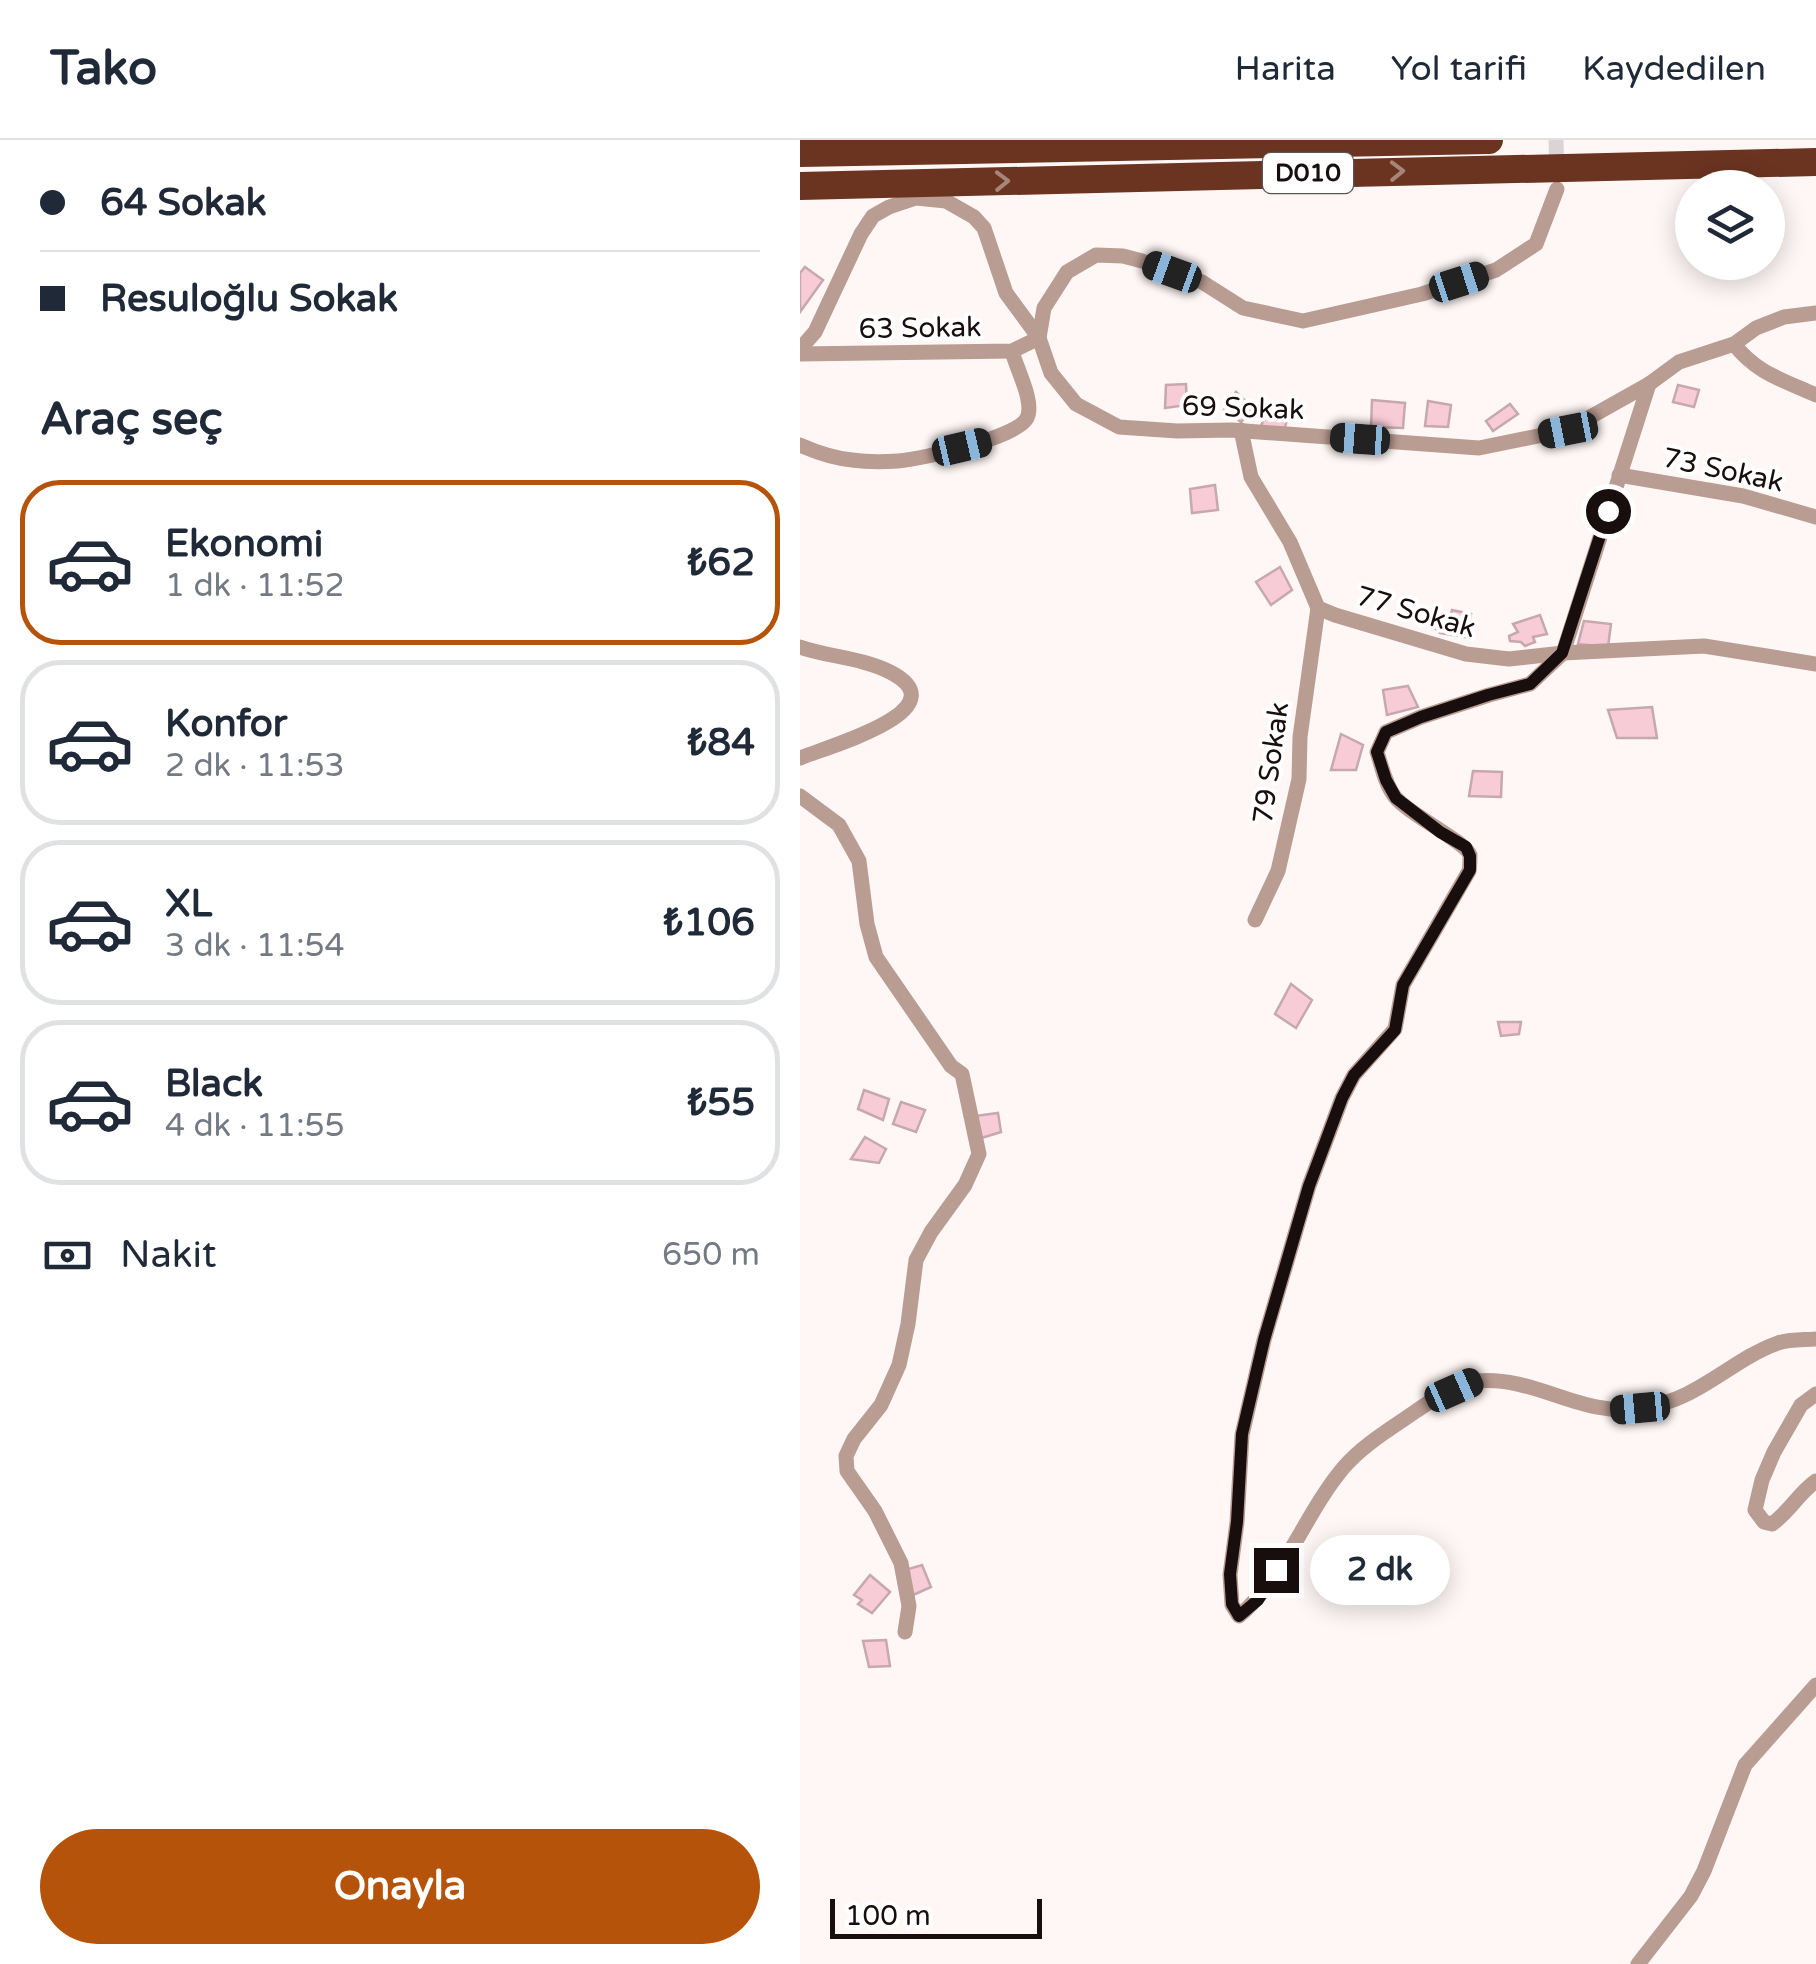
<!DOCTYPE html>
<html lang="tr">
<head>
<meta charset="utf-8">
<style>
  body { margin:0; font-family:"Varela Round",sans-serif; background:#f6f6f7; color:#1f2937; height:100vh; display:flex; flex-direction:column; font-size:38px; white-space:nowrap }
  * { box-sizing:border-box; margin:0 }
  p { font-size:32px; color:#747a83 }
  .icon { flex:none; width:55px; height:55px; fill:none; stroke:currentColor; stroke-width:2; stroke-linecap:round; stroke-linejoin:round }
  .map { position:relative; flex:1; overflow:hidden }
  .details { display:flex; flex-direction:column; background:#fff; width:800px }
  .details>* { flex:none }
  .banner { display:grid; align-content:center; height:220px; padding:0 40px; background:#fff }
  .fabs { position:absolute; left:875px; top:30px; display:grid; gap:20px }
  .fabs a { display:grid; place-items:center; width:110px; height:110px; border-radius:50%; background:#fff; box-shadow:0 5px 25px #0003; font-size:50px }
  .scale { position:absolute; left:30px; bottom:25px; width:212px; box-sizing:border-box; padding-left:10px; border:5px solid #190e0e; border-top:0; font-size:28px; line-height:35px; white-space:nowrap; color:#190e0e; -webkit-text-stroke:8px #fff; paint-order:stroke }
  .end { position:absolute; width:45px; height:45px; margin:-22px; border:12px solid #190e0e; background:#fff; box-shadow:0 0 0 5px #fff }
  .from { border-radius:50% }
  .bubble { position:absolute; height:70px; border-radius:35px; background:#fff; box-shadow:0 5px 25px #0003; font-size:32px; font-weight:800; line-height:70px; text-align:center }
  .car { position:absolute; width:30px; height:60px; margin:-30px -15px; border-radius:12px; box-shadow:0 0 8px 2px #0007; background:linear-gradient(#222 24%,#8ab4d8 0 40%,#222 0 76%,#8ab4d8 0 86%,#222 0) }
  .banner b { display:flex; align-items:center; gap:35px; height:95px; font-size:38px }
  .banner b+b { border-top:2px solid #e0e1e3 }
  .banner i { width:25px; height:25px; background:#1f2937 }
  ul { padding:0; list-style:none }
  li { display:flex; align-items:center; gap:30px; height:165px; margin:0 20px 15px; padding:0 20px; border:5px solid #e0e1e3; border-radius:40px }
  li div { flex:1 }
  li b { display:block; font-size:38px }
  li em { font-style:normal; font-weight:800 }
  li.active { border-color:#b45309 }
  li>.icon { width:90px; height:90px; stroke-width:1.5 }
  h2 { padding:0 40px; font-size:45px; line-height:120px }
  .pay { display:flex; align-items:center; gap:25px; height:110px; padding:0 40px; font-size:38px }
  .pay p { margin-inline-start:auto }
  .cta { display:flex; gap:20px; margin-top:auto; padding:20px 40px }
  .cta a { flex:1; height:115px; border-radius:60px; background:#b45309; color:#fff; font-size:40px; font-weight:800; line-height:115px; text-align:center }
  header { display:flex; align-items:center; gap:60px; box-sizing:border-box; height:140px; padding:0 50px; background:#fff; border-bottom:2px solid #e0e1e3 }
  header strong { font-size:48px }
  nav { display:flex; gap:55px; margin-inline-start:auto; font-size:35px }
  main { display:flex; flex:1; min-height:0 }
  .map>svg:first-child { display:block }
  .building { fill:#f7ccd6; stroke:#c8a8b0; stroke-width:2.5 }
  .lines { fill:none; stroke-linecap:round; stroke-linejoin:round }
  .street-tunnel { stroke:#dcd4d3; stroke-width:15; stroke-dasharray:15 8; stroke-linecap:butt }
  .street { stroke:#b99c92; stroke-width:15 }
  .highway { stroke:#6b3421; stroke-width:28 }
  .oneway { stroke:#a6857a }
  .route { stroke:#190e0e; stroke-width:12 }
  .labels { text-anchor:middle; dominant-baseline:central; stroke-width:8; stroke-linejoin:round; paint-order:stroke }
  .shield { fill:#fff; stroke:#5e5656; stroke-width:2.5 }
  .shield-label { font-size:25px; font-weight:bold; fill:#190e0e }
  .street-label { font-size:28px; fill:#190e0e; stroke:#fff }
</style>
</head>
<body>
<header>
<strong>Tako</strong>
<nav><a>Harita</a><a>Yol tarifi</a><a>Kaydedilen</a></nav>
</header>
<main>
<section class="details">
<div class="banner">
<b><i class="from"></i>64 Sokak</b>
<b><i></i>Resuloğlu Sokak</b>
</div>
<h2>Araç seç</h2>
<ul>
<li class="active"><svg class="icon" aria-label="car" viewBox="0 0 24 24"><path d="M5 17H2v-5l4-1 3-4h7l3 4 3 1v5h-3M9 17h6M6 11h13"/><circle cx="7" cy="17" r="2"/><circle cx="17" cy="17" r="2"/></svg><div><b>Ekonomi</b><p>1 dk · 11:52</p></div><em>₺62</em></li>
<li><svg class="icon" aria-label="car" viewBox="0 0 24 24"><path d="M5 17H2v-5l4-1 3-4h7l3 4 3 1v5h-3M9 17h6M6 11h13"/><circle cx="7" cy="17" r="2"/><circle cx="17" cy="17" r="2"/></svg><div><b>Konfor</b><p>2 dk · 11:53</p></div><em>₺84</em></li>
<li><svg class="icon" aria-label="car" viewBox="0 0 24 24"><path d="M5 17H2v-5l4-1 3-4h7l3 4 3 1v5h-3M9 17h6M6 11h13"/><circle cx="7" cy="17" r="2"/><circle cx="17" cy="17" r="2"/></svg><div><b>XL</b><p>3 dk · 11:54</p></div><em>₺106</em></li>
<li><svg class="icon" aria-label="car" viewBox="0 0 24 24"><path d="M5 17H2v-5l4-1 3-4h7l3 4 3 1v5h-3M9 17h6M6 11h13"/><circle cx="7" cy="17" r="2"/><circle cx="17" cy="17" r="2"/></svg><div><b>Black</b><p>4 dk · 11:55</p></div><em>₺55</em></li>
</ul>
<div class="pay"><svg class="icon" aria-label="cash" viewBox="0 0 24 24"><path d="M3 7h18v10H3z"/><circle cx="12" cy="12" r="2"/></svg>Nakit<p>650 m</p></div>
<div class="cta"><a>Onayla</a></div>
</section>
<div class="map">
<svg width="1016" height="1824" viewBox="0 0 1016 1824">
  <rect width="100%" height="100%" fill="#fef7f6"/>
  <g class="building">
    <polygon points="5,127 23,140 0,172 0,133"/>
    <polygon points="386,244 387,265 365,268 366,245"/>
    <polygon points="878,245 899,250 894,267 873,262"/>
    <polygon points="436,252 453,268 441,282 424,270"/>
    <polygon points="572,260 605,263 603,288 571,287"/>
    <polygon points="628,261 651,265 648,287 625,286"/>
    <polygon points="469,263 490,269 484,291 460,289"/>
    <polygon points="710,264 718,274 693,291 686,281"/>
    <polygon points="415,345 418,370 392,373 390,349"/>
    <polygon points="480,427 492,450 471,465 456,442"/>
    <polygon points="652,470 671,474 666,497 640,493 641,490 631,488 634,475 650,478"/>
    <polygon points="740,475 747,494 733,497 735,502 725,506 721,502 710,501 709,496 718,492 713,484"/>
    <polygon points="784,481 811,484 808,507 778,504"/>
    <polygon points="608,546 618,567 587,575 583,550"/>
    <polygon points="852,567 857,598 817,598 808,570"/>
    <polygon points="541,594 563,605 556,630 531,630"/>
    <polygon points="673,631 702,632 701,657 669,656"/>
    <polygon points="491,844 512,860 496,888 475,874"/>
    <polygon points="698,882 721,882 719,894 701,896"/>
    <polygon points="64,950 89,959 83,980 58,969"/>
    <polygon points="101,962 125,970 116,992 93,984"/>
    <polygon points="198,973 201,992 178,999 175,976"/>
    <polygon points="65,997 86,1009 79,1023 51,1019"/>
    <polygon points="122,1425 131,1447 111,1456 105,1430"/>
    <polygon points="70,1435 90,1452 72,1473 58,1464 62,1460 54,1455"/>
    <polygon points="86,1500 90,1526 69,1527 63,1501"/>
  </g>
  <g class="lines">
    <polyline class="street-tunnel" points="756,0 757,35"/>
    <g class="street">
      <path d="M 934,204 C 956,233 983,240 1016,255"/>
      <polyline points="0,209 15,192 61,94 73,76 89,67 116,58 146,61 174,77 184,88 206,153 239,198 251,233 276,264 319,287 377,291 432,290 679,308 767,290 849,244 879,222 934,204 956,188 984,177 1016,173"/>
      <polyline points="0,214 212,211 239,198 244,168 267,132 296,115 323,116 342,121 402,142 443,168 503,181 622,154 696,130 736,104 757,49"/>
      <path d="M 849,244 L 763,513 L 730,544 L 689,555 L 621,577 L 586,592 L 577,612 C 582,627 585,644 595,657 C 607,673 666,702 670,715 C 670,717 670,728 669,731 L 603,845 L 595,889 L 554,935 L 542,958 L 509,1046 L 464,1200 L 442,1295 L 437,1382 L 430,1435 L 432,1465 L 439,1476 C 485,1437 505,1373 544,1327 C 564,1304 592,1288 616,1271 C 634,1259 656,1243 677,1241 C 734,1235 784,1279 841,1268 C 855,1266 873,1261 885,1255 C 917,1240 944,1215 978,1203 C 989,1199 1004,1200 1016,1199"/>
      <polyline points="441,290 451,337 490,402 518,468 535,475 666,514 709,519 763,513 904,506 1016,524"/>
      <path d="M 0,305 C 16,312 34,318 52,320 C 66,322 83,322 98,321 C 122,319 217,298 227,278 C 235,262 216,228 212,211"/>
      <polyline points="819,335 943,356 1016,377"/>
      <path d="M 0,507 C 29,517 63,518 90,532 C 164,570 23,608 0,618"/>
      <polyline points="0,656 39,685 59,721 67,784 76,817 151,926 162,934 179,1014 165,1045 131,1092 116,1120 108,1184 99,1225 81,1265 54,1299 46,1316 47,1331 75,1371 101,1423 109,1466 105,1492"/>
      <polyline points="455,780 478,731 499,639 500,597 518,468"/>
      <path d="M 1016,1254 L 1001,1265 L 974,1312 L 962,1340 L 955,1370 L 964,1382 L 972,1384 C 989,1372 999,1353 1016,1341"/>
      <polyline points="838,1824 891,1756 904,1731 945,1625 1016,1545"/>
    </g>
    <g class="highway">
      <polyline points="0,13 689,0"/>
      <polyline points="0,46 1016,22"/>
    </g>
  </g>
  <defs><path id="oneway-chevron" d="M-2-3.5L2.5 0L-2 3.5" fill="none" stroke-width="1.6" stroke-linecap="round" stroke-linejoin="round" transform="scale(2.5)"/></defs>
  <g class="oneway">
    <use href="#oneway-chevron" transform="translate(597 31) rotate(-1)"/>
    <use href="#oneway-chevron" transform="translate(202 41) rotate(-1)"/>
  </g>
  <g class="lines">
    <polyline class="route" points="476,1430 458,1460 439,1476 432,1464 430,1434 437,1382 442,1294 464,1200 509,1046 542,958 554,935 595,890 603,845 670,730 670,716 666,707 640,692 596,658 586,640 577,612 586,592 621,577 688,555 730,544 762,513 808,371"/>
  </g>
  <g class="labels">
    <rect class="shield" x="463" y="13" width="90" height="40" rx="8"/>
    <g class="shield-label">
      <text x="508" y="33">D010</text>
    </g>
    <g class="street-label">
      <text transform="translate(120 188) rotate(-1)">63 Sokak</text>
      <text transform="translate(443 268) rotate(2)">69 Sokak</text>
      <text transform="translate(923 330) rotate(12)">73 Sokak</text>
      <text transform="translate(616 472) rotate(16)">77 Sokak</text>
      <text transform="translate(471 623) rotate(-82)">79 Sokak</text>
    </g>
  </g>
</svg>
<div class="fabs">
<a><svg class="icon" aria-label="layers" viewBox="0 0 24 24"><path d="M12 4l9 5-9 5-9-5zM3 14l9 5 9-5"/></svg></a>
</div>
<div class="scale">100 m</div>
<i class="end from" style="left:808px;top:371px"></i>
<i class="end" style="left:476px;top:1430px"></i>
<div class="bubble" style="left:510px;top:1395px;width:140px">2 dk</div>
<i class="car" style="left:372px;top:132px;rotate:290deg"></i>
<i class="car" style="left:659px;top:142px;rotate:72deg"></i>
<i class="car" style="left:768px;top:290px;rotate:259deg"></i>
<i class="car" style="left:560px;top:299px;rotate:274deg"></i>
<i class="car" style="left:162px;top:307px;rotate:77deg"></i>
<i class="car" style="left:654px;top:1250px;rotate:66deg"></i>
<i class="car" style="left:840px;top:1268px;rotate:265deg"></i>
</div>
</main>
</body>
</html>
